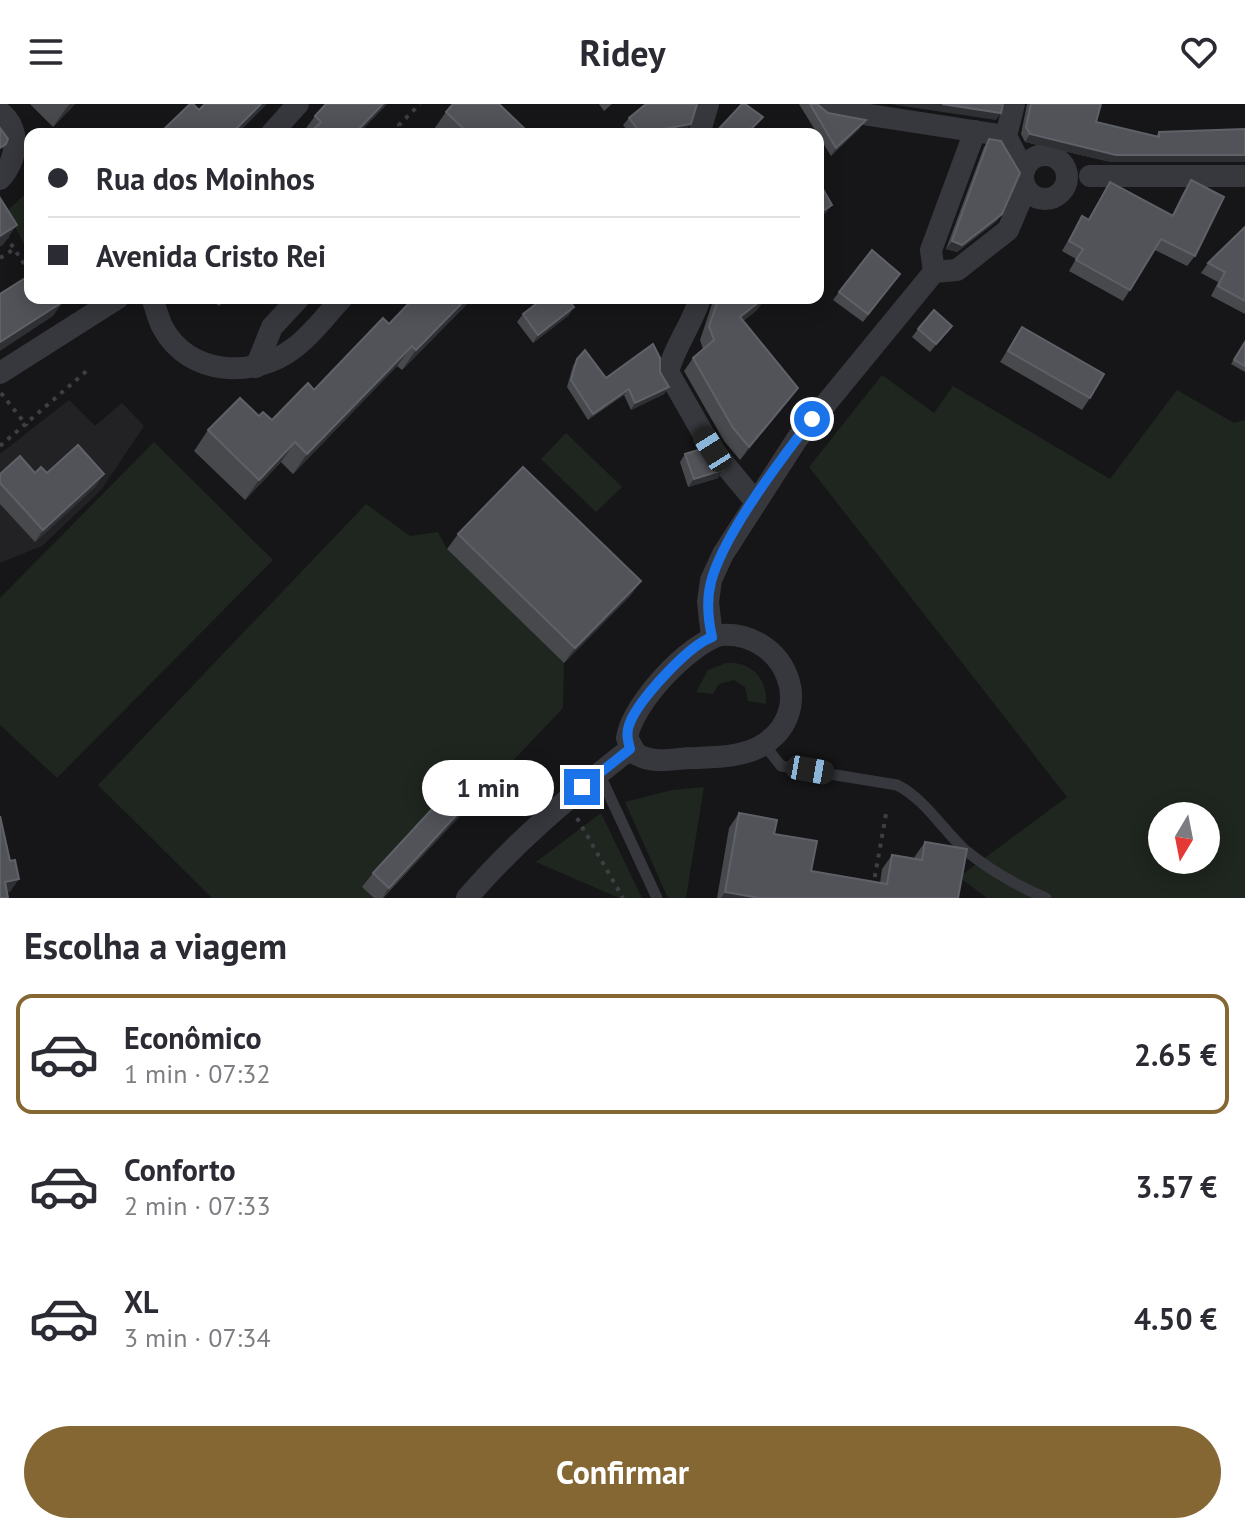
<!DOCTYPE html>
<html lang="pt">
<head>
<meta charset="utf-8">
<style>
  body { margin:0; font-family:"PT Sans",sans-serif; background:#f7f7f7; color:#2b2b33; height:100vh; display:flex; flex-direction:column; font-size:30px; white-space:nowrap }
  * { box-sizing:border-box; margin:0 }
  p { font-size:26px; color:#7c7c81 }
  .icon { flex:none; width:44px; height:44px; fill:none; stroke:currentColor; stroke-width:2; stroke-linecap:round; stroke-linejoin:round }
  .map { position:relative; height:794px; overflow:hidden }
  .drawer { display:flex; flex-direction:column; background:#fff; flex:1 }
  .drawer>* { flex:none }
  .banner { position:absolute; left:24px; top:24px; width:800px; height:176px; border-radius:16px; box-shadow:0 4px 20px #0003; display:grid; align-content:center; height:176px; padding:0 24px; background:#fff }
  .needle { width:52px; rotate:190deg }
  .controls { position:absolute; left:1148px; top:698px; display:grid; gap:16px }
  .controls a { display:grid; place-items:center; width:72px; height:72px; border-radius:50%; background:#fff; box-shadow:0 4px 20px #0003; font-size:40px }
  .end { position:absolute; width:36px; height:36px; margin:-18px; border:10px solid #1a73e8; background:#fff; box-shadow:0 0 0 4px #fff }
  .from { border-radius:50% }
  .bubble { position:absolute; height:56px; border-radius:28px; background:#fff; box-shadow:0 4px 20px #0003; font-size:26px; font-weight:700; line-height:56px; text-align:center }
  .car { position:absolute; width:24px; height:48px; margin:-24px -12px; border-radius:10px; box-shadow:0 0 6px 2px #0007; background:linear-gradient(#222 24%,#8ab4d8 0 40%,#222 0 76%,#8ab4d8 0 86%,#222 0) }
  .banner b { display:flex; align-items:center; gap:28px; height:76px; font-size:30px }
  .banner b+b { border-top:2px solid #e1e1e2 }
  .banner i { width:20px; height:20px; background:#2b2b33 }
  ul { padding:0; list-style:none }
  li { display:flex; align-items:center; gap:24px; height:120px; margin:0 16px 12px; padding:0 8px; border:4px solid transparent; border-radius:16px }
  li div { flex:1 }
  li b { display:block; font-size:30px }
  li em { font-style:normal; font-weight:700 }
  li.current { border-color:#856733 }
  li>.icon { width:72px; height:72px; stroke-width:1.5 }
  h2 { padding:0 24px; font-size:36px; line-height:96px }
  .action { display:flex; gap:16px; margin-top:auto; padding:16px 24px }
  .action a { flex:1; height:92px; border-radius:48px; background:#856733; color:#fff; font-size:32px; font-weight:700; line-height:92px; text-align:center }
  header { display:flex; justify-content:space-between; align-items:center; height:104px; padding:0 24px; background:#fff; font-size:36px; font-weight:700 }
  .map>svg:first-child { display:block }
  .built { fill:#222225 }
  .green { fill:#1e261f; fill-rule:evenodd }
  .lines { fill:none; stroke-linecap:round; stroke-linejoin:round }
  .path { stroke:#3d3f44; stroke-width:4; stroke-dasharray:4 6; stroke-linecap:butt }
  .lane { stroke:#37383d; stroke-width:11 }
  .street { stroke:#37383d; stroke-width:22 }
  .wall { fill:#47494d }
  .shaded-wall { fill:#2f3033 }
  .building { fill:#525359; stroke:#5f6168; stroke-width:2 }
  .route { stroke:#1a73e8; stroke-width:10 }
</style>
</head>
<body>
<header><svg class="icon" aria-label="menu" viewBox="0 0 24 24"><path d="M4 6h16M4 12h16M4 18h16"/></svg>Ridey<svg class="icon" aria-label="heart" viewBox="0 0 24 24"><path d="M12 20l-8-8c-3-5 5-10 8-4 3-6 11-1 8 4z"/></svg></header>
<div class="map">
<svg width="1245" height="794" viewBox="0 0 1245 794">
  <rect width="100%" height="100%" fill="#161618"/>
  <polygon class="built" points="69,296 95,322 122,299 144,322 101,386 42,442 0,459 0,350"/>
  <g class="green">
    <polygon points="30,86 30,141 26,144 7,107"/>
    <path d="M 882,271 L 934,309 L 953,282 L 1110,375 L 1177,286 L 1234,319 L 1245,316 L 1245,794 L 987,794 L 959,773 L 1067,693 L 809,363 ZM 1162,712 L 1206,712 L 1206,756 L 1162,756 Z"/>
    <polygon points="566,329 622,383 596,408 541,355"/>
    <polygon points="154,338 273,456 57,674 0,621 0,494"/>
    <polygon points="366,400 410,432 438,428 447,445 564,559 563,604 383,794 212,794 98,681"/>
    <path d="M 726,559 C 751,557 768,575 766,600 L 748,597 L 745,583 L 734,576 L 719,580 L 713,590 L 696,588 L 708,566 Z"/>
    <polygon points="704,683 686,794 668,794 625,698 672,686"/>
    <polygon points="601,709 642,794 619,794 536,758"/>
  </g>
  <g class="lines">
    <g class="path">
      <polyline points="405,30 399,21 420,0"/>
      <polyline points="0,123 30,169"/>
      <polyline points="0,154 14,145"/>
      <polyline points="1,289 27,322"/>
      <polyline points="0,342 90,264"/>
      <polyline points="577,714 623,794"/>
      <polyline points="873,783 886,710"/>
    </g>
    <g class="lane">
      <path d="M 764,640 L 781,662 L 897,681 C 925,695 942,725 965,746 C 990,766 1017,782 1046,794"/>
      <polyline points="599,669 657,794"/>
    </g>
    <g class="street">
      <polyline points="822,0 830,5 1006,32 1024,67"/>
      <path d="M 0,8 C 22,26 17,56 0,75"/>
      <polyline points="271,30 298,0"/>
      <polyline points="699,30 708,0"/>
      <polyline points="1006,32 1014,0"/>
      <circle cx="1045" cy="73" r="22"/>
      <polyline points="1090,72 1245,72"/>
      <polyline points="934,168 931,146 975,27"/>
      <path d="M 152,194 C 156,204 158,215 163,224 C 189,272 254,275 294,244 C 312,231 327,210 342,194"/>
      <path d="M 700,194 C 692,221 675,241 668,268 L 712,345 L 755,397"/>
      <polyline points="256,263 272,223 299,194"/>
      <polyline points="0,269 118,194"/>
      <path d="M 721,531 C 786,527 819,608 761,642 C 742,653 716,653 695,654 C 673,654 656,661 636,650 L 627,634 C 632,600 688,540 721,531 Z"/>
      <polyline points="712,533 708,498 711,476 723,450 797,335 934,168 957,166 1008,126 1026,84"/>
      <path d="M 467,794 C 516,737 571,691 630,645"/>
    </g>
  </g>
  <g class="wall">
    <polygon points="30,0 75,0 53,23"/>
    <polygon points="326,0 387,0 358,30 307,30 304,27 315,12"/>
    <polygon points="599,0 612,0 604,7"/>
    <polygon points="799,0 817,0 828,9 860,24 831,52"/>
    <polygon points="1027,0 1101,0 1096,18 1156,32 1159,28 1245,58 1111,58 1025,38 1021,30"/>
    <polygon points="446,8 530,30 434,30 432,28"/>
    <polygon points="629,14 685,28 675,30 630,30 623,21"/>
    <polygon points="989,35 997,117 957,148 946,145 984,43"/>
    <polygon points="1191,76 1195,152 1187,162 1155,146 1123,197 1069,167 1076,155 1062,147 1082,112 1088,115 1110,78 1172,111 1184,87"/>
    <polygon points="1245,123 1245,210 1211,192 1218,178 1201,169 1208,159"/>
    <polygon points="900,170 863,218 833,196 839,188"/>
    <polygon points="210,194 227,194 219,202"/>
    <polygon points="414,194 473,194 402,266 397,262 293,370 281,358 245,396 194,347 208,326 259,312 272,316 314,286 389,220"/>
    <polygon points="714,194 765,194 757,206 743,217 798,284 788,297 740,356 724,337 684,267 693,254 703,245 700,236"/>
    <polygon points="523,210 569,211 533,239 517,218"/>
    <polygon points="952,222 930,248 912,233 918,225"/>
    <polygon points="1022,223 1090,294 1082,306 1000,258"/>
    <polygon points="1245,238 1245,268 1231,260"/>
    <polygon points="577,255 606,274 660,268 669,283 664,290 631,306 624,291 588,316 567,283 573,262"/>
    <polygon points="685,350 723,366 718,374 688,383 680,358"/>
    <polygon points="47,369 96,382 35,438 0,400 0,370"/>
    <polygon points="458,430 641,477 630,492 564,559 447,445"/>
    <polygon points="476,694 383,794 374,794 362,783 373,769"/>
    <polygon points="739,709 774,730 811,767 880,779 882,765 892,751 914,755 915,752 925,738 958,794 717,794 729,724"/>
  </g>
  <g class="shaded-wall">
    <polygon points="70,0 75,0 53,23 67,3"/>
    <polygon points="261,0 267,0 237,30 231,30"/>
    <polygon points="383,0 387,0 358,30 354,30"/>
    <polygon points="890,0 942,0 1001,9 996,16"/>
    <polygon points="866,16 860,24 831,52 836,44"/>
    <polygon points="691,20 685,28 675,30 656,30 659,26"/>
    <polygon points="1030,30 1245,51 1245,58 1111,58 1025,38"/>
    <polygon points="832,101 826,109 818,114 818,110"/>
    <polygon points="1002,110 997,117 957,148 946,145 952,137"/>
    <polygon points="17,121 3,141 0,143 0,132"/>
    <polygon points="467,194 473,194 402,266 416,246"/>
    <polygon points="765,194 757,206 730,227 740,213"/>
    <polygon points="64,197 53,212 0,247 0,238"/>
    <polygon points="574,203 569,211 533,239 538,231"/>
    <polygon points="412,242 397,262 293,370 307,350"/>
    <polygon points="669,283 664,290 631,306 635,299"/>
    <polygon points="798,284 788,297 740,356 749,343"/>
    <polygon points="629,285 624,291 588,316 593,310"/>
    <polygon points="295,338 281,358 245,396 259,376"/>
    <polygon points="723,366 718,374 688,383 694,375"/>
    <polygon points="104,370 96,382 35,438 43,426"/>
    <polygon points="641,477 630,492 564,559 575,544"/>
    <polygon points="486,679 476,694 382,794 389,784"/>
    <polygon points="19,775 10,788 0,790 5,778"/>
    <polygon points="725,788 759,794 721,794"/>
  </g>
  <g class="building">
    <polygon points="190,0 193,0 199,6 205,0 261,0 231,30 222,30 219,27 216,30 159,30"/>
    <polygon points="326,0 383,0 354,30 309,30 321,18 315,12"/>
    <polygon points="453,0 499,0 530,30 469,30 446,8"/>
    <polygon points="646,0 697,0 691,20 659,26 662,30 635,30 639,27 629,14"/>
    <polygon points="742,0 745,0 763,13 746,30 714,30"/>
    <polygon points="810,0 817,0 828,9 866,16 836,44"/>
    <polygon points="942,0 1003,0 1001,9"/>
    <polygon points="1031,0 1101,0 1096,18 1159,33 1159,28 1245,25 1245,51 1116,51 1030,30 1026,23"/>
    <polygon points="0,24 8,35 6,40 0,44"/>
    <polygon points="989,35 1001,37 1020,69 1002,110 962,141 952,137"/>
    <polygon points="1191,76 1224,93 1195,152 1161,135 1130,186 1076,156 1083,145 1069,137 1082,112 1089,116 1110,78 1173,112"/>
    <polygon points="820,80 832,101 818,110 818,82"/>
    <polygon points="0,94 17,121 0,132"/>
    <polygon points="1245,123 1245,197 1218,182 1225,168 1208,159"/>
    <polygon points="872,146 900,170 868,210 839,188"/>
    <polygon points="30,171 30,194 62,194 64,197 0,238 0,190"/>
    <polygon points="414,194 467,194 416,246 412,242 307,350 295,338 259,376 208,326 240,294 259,312 263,308 272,316 308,279 314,286 383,214 389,220"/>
    <polygon points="544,194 567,194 574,203 538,231 523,210"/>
    <polygon points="719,194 764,194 740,213 798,284 749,343 733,324 693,254 714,236 709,222"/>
    <polygon points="934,206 952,222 936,240 918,225"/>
    <polygon points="1022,223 1104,270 1090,294 1008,247"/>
    <polygon points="1245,238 1245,262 1234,256"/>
    <polygon points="653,240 660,254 660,268 669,283 635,299 629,285 593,310 571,276 577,255 585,246 606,274"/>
    <polygon points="78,341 104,370 43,426 0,379 0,370 20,352 35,369 41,363 47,369"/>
    <polygon points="705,344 723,366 694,375 685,350"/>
    <polygon points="523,363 641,477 575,544 458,430"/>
    <polygon points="470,664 486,679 389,784 373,769"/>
    <polygon points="739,709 777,716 774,730 817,737 811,767 887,780 892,751 922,756 925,738 967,745 958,794 759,794 725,788"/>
    <polygon points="0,712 10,757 15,756 19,775 5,778 8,794 0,794"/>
  </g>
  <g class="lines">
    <path class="route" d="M 582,683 L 630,645 C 628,637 626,630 629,621 C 638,596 688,542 712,533 C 708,515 706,497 711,478 C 723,431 781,355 812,315"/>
  </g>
</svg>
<div class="controls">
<a><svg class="needle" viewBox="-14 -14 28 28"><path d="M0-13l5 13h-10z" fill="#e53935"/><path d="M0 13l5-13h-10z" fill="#7c7c81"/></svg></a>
</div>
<i class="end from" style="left:812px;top:315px"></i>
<i class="end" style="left:582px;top:683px"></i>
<div class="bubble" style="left:422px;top:656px;width:132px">1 min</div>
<i class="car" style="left:712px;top:345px;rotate:328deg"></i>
<i class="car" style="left:810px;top:666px;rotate:100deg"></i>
<div class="banner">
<b><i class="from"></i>Rua dos Moinhos</b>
<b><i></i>Avenida Cristo Rei</b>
</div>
</div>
<section class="drawer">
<h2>Escolha a viagem</h2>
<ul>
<li class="current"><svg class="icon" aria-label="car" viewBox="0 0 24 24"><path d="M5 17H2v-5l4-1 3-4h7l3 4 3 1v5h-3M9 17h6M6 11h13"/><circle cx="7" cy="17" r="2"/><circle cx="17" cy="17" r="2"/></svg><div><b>Econômico</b><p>1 min · 07:32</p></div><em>2.65 €</em></li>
<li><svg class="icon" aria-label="car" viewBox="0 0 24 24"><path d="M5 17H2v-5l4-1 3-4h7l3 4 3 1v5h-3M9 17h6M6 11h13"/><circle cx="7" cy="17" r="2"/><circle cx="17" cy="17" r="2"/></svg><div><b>Conforto</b><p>2 min · 07:33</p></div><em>3.57 €</em></li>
<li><svg class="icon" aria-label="car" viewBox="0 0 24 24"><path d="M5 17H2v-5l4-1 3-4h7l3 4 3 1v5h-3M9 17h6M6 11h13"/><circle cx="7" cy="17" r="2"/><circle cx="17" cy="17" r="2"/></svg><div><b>XL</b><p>3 min · 07:34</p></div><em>4.50 €</em></li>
</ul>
<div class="action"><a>Confirmar</a></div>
</section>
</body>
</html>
